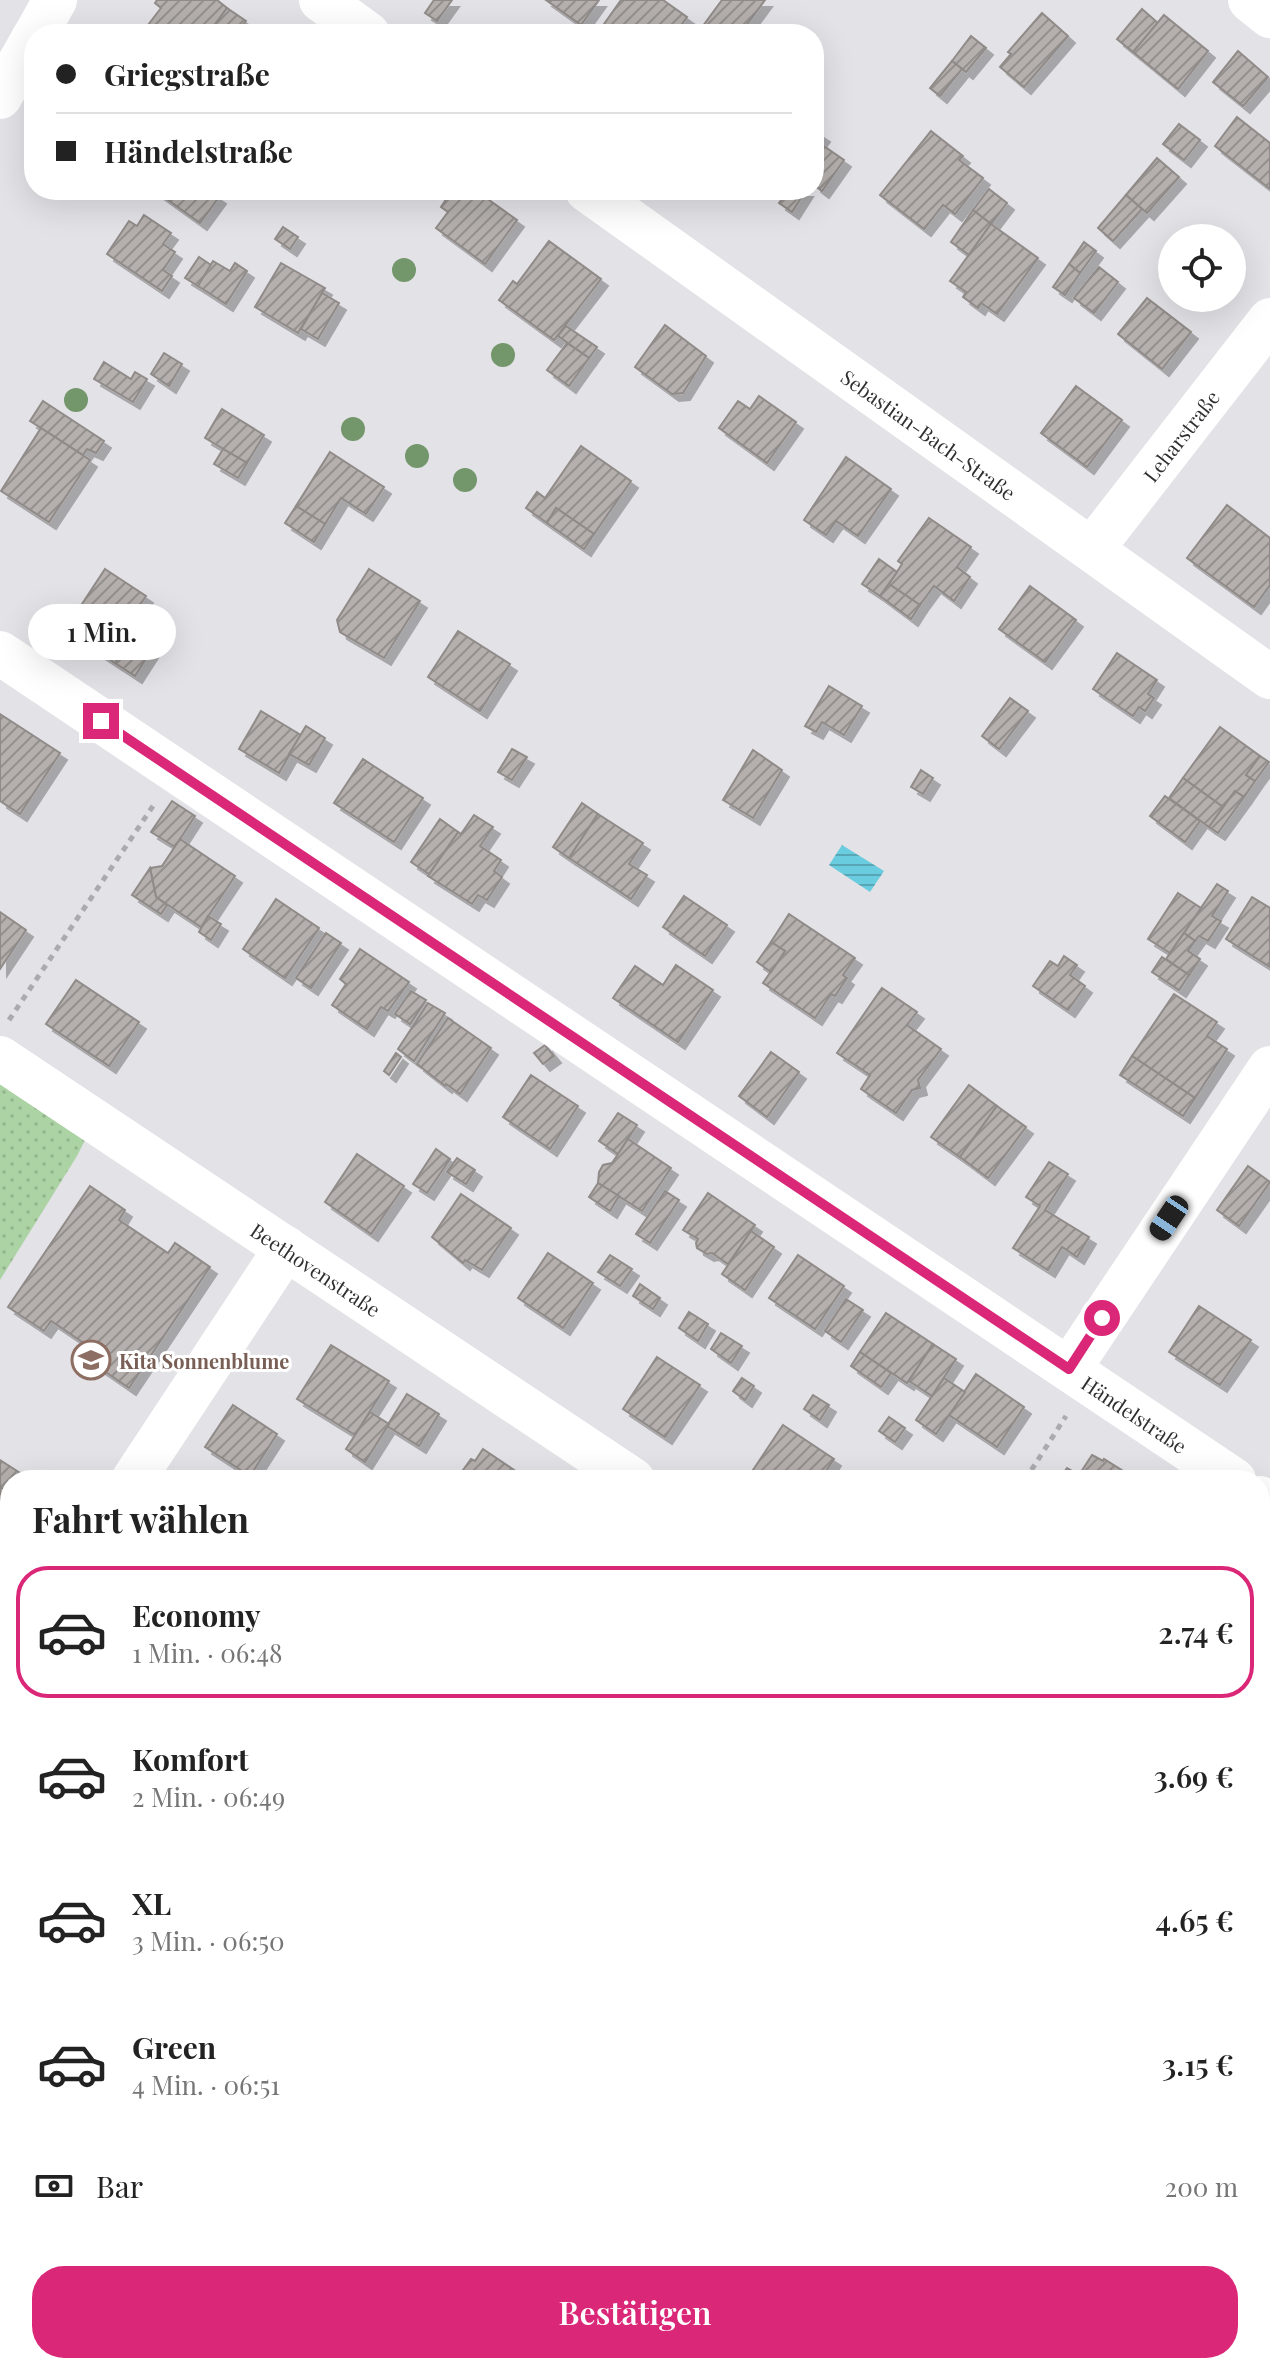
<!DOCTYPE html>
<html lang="de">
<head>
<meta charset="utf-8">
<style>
  body { margin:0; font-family:"Playfair Display",serif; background:#f2f2f2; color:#222; height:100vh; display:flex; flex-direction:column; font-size:30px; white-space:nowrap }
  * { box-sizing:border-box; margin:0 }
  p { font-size:26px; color:#767676 }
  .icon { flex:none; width:44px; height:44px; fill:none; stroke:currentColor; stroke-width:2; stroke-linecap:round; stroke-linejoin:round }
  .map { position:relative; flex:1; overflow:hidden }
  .sheet { position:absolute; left:0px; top:1470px; width:1270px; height:904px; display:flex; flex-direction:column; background:#fff; border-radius:32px 32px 0 0; box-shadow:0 8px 32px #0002 }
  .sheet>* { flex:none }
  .top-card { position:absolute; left:24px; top:24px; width:800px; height:176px; border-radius:32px; box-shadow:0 8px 32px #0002; display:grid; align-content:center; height:176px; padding:0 32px; background:#fff }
  .tools { position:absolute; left:1158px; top:224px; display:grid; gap:16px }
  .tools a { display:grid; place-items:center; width:88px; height:88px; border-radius:50%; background:#fff; box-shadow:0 8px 32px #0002; font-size:40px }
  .end { position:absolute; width:36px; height:36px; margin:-18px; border:10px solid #db2777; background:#fff; box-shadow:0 0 0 4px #fff }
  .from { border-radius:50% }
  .bubble { position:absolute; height:56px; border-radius:28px; background:#fff; box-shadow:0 8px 32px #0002; font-size:26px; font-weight:600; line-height:56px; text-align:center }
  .car { position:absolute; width:24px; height:48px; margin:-24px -12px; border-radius:10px; box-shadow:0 0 6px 2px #0007; background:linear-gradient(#222 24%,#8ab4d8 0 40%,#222 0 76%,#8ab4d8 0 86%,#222 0) }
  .top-card b { display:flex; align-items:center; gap:28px; height:76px; font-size:30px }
  .top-card b+b { border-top:2px solid #e0e0e0 }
  .top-card i { width:20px; height:20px; background:#222 }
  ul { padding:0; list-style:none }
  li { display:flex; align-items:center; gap:24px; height:132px; margin:0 16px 12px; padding:0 16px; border:4px solid transparent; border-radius:32px }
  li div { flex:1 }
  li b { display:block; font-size:30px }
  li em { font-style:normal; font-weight:600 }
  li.current { border-color:#db2777 }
  li>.icon { width:72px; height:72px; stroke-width:1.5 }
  h2 { padding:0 32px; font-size:36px; line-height:96px }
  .pay { display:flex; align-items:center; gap:20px; height:88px; padding:0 32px; font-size:30px }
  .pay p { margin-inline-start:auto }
  .primary-button { display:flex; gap:16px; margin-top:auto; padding:16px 32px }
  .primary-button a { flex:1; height:92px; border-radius:32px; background:#db2777; color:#fff; font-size:32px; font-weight:600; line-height:92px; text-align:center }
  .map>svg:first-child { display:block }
  .park { fill:url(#park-dots) }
  .water { fill:url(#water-rules) }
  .building { fill:url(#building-hatch); stroke:#908b88; stroke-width:2; filter:url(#shadow) }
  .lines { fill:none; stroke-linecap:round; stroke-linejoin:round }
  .path { stroke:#ababaf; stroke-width:5; stroke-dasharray:6 6; stroke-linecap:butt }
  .lane { stroke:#fff; stroke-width:24 }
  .street { stroke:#fff; stroke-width:44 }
  .tree { fill:#73966a }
  .route { stroke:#db2777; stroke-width:10 }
  .labels { text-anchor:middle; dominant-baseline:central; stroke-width:6; stroke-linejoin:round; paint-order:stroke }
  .street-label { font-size:20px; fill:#2f2f31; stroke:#fff }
  .education-label { font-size:20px; font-weight:bold; fill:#785e54; stroke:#fff; text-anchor:start }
</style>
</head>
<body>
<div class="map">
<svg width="1270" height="2374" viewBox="0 0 1270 2374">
  <defs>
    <pattern id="park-dots" width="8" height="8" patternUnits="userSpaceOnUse" patternTransform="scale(2)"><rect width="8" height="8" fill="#acd3a3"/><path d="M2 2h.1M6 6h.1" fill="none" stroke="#94b58d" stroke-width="1.8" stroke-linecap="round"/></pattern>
    <pattern id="water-rules" width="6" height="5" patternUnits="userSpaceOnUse" patternTransform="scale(2)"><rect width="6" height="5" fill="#6accdf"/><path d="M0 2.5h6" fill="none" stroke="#58a6b5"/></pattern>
    <pattern id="building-hatch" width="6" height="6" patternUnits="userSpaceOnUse" patternTransform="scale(2)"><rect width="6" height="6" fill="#b5b0ad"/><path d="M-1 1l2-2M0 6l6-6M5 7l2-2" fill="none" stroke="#94908d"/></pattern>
    <filter id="shadow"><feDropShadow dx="7" dy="7" stdDeviation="0" flood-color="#0004"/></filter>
  </defs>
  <rect width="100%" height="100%" fill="#e3e2e7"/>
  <g class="park">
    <polygon points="0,1057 95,1120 77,1156 0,1280"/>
    <polygon points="0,1966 10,1968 10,2069 0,2067"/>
  </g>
  <polygon class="water" points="842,845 884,871 870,892 829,865"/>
  <g class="building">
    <polygon points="157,0 217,0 227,8 208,34 152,34 145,29 161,8 155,3"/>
    <polygon points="434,0 452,0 437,21 425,13"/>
    <polygon points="546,0 599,0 581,25"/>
    <polygon points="621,0 663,0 687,17 675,34 597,34"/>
    <polygon points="722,0 765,0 740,34 697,34"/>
    <polygon points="227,8 246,21 237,34 208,34"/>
    <polygon points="1142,9 1158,23 1133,52 1117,39"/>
    <polygon points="1042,13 1068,36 1024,87 1000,67 1011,54 1008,52"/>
    <polygon points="1164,15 1208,51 1178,89 1133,52"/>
    <polygon points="971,36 986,48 966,72 952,61"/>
    <polygon points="1238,51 1268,77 1243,106 1213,82"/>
    <polygon points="952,61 962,69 940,96 930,88"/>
    <polygon points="1237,117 1270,143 1270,189 1215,146"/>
    <polygon points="1179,124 1200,140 1184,160 1163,144"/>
    <polygon points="814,129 823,135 818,142 844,160 822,191 814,185"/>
    <polygon points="931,131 963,156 959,160 983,178 955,214 943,205 924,229 880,195"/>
    <polygon points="1157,158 1179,177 1147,213 1126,195"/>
    <polygon points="989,189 1007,203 991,224 973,210"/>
    <polygon points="154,190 209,190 219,197 200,223"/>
    <polygon points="465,190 475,190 517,220 485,264 436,228 448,212 441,207 451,192 459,198"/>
    <polygon points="781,190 806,190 792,212 779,203 786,193"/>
    <polygon points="1126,195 1142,209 1113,241 1098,228"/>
    <polygon points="973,210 991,224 969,255 951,242"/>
    <polygon points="144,215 171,233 163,244 175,252 163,270 172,276 162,291 107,254 129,221 137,226"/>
    <polygon points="991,224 1038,258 997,314 981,303 978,308 963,297 966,292 950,281"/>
    <polygon points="283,227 298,237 290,249 275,239"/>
    <polygon points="549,241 601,279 554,340 499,300 513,281 517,284"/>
    <polygon points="1084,242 1096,251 1080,273 1069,264"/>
    <polygon points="199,257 211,265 198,286 185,278"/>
    <polygon points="213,261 230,271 235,263 247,271 226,304 198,286"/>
    <polygon points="281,263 325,288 298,333 255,307"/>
    <polygon points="1069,264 1080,273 1065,295 1053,287"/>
    <polygon points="1099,267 1118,282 1094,313 1074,298"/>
    <polygon points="322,293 339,303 318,339 301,329"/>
    <polygon points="1147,298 1191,332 1162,369 1118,334"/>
    <polygon points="665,325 706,356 683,393 672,394 635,367"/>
    <polygon points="566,326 597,347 589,358 558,336"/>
    <polygon points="567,343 589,358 569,386 547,370"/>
    <polygon points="164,353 182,364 169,386 151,374"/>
    <polygon points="104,362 131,379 135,372 147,379 133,402 94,379"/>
    <polygon points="1076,386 1122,420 1087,467 1041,433"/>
    <polygon points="759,396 796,422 767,463 719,428 738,401 750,409"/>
    <polygon points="43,401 104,441 96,453 87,449 83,455 30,421"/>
    <polygon points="222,409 264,435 247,463 205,438"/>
    <polygon points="41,428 90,460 49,522 1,491"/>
    <polygon points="581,446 631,481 594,534 556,508 547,523 526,508 537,492 545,498"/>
    <polygon points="223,449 247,463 238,478 214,464"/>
    <polygon points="330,452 384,487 366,514 341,498 325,524 296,506"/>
    <polygon points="846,457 891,489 858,536 836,521 826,535 804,520"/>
    <polygon points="1227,505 1270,538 1270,585 1254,607 1187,558"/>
    <polygon points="296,506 325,524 314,542 285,523"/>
    <polygon points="556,508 594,534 584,549 547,523"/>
    <polygon points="929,518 971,547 957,567 970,577 954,601 934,586 920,605 889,584 902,564 898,561"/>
    <polygon points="879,559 897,572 880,596 862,584"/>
    <polygon points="105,569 146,596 138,608 167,627 162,634 142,621 115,663 65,630"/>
    <polygon points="369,569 420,601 384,658 340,632 337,620"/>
    <polygon points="889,584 920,605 911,619 880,596"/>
    <polygon points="1030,586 1076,620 1045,662 999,629"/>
    <polygon points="142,621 162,634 135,676 115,663"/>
    <polygon points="458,631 510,664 480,711 428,677"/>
    <polygon points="1117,653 1157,680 1148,694 1154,698 1145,711 1139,707 1133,716 1093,689"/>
    <polygon points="829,686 862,706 844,735 822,722 816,732 805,726"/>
    <polygon points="1010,698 1028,711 999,749 982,736"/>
    <polygon points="261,711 301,735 279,773 239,749"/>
    <polygon points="0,714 60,753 20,814 0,801"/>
    <polygon points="306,726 325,738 309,765 289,754"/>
    <polygon points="1220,727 1260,756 1246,775 1255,781 1244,797 1235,791 1223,807 1183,778"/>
    <polygon points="512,749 527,757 512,780 498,772"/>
    <polygon points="753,750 782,770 753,818 723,800"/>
    <polygon points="1260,756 1269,762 1255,781 1246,775"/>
    <polygon points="363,759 423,798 394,842 334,803"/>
    <polygon points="921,770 933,778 923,794 911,787"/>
    <polygon points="1183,778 1223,807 1209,827 1169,798"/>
    <polygon points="1235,791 1244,797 1218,833 1209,827"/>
    <polygon points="1165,796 1200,821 1185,842 1150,816"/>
    <polygon points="172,801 195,816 175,847 151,832"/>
    <polygon points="582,803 598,814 569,858 553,847"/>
    <polygon points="598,814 643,843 629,864 647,875 631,899 569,858"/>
    <polygon points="474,815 493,827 480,846 501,860 494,871 502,877 487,900 478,895 472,904 428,876 458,832 461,834"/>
    <polygon points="440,819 458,832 429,874 411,862"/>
    <polygon points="180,839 235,876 201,927 156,897 150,868 162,866"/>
    <polygon points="150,868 156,897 167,905 161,914 132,895"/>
    <polygon points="1217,884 1228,891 1212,916 1221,921 1208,941 1199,936 1195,941 1184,933"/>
    <polygon points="1178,893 1201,908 1170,953 1148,939"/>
    <polygon points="684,896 727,925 705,956 663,927"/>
    <polygon points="1252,897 1270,908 1270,967 1226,939"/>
    <polygon points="276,899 319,928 285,978 243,949"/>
    <polygon points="0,912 26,930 0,969"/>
    <polygon points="789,914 855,958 843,975 847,978 835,996 831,994 815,1018 763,983 785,951 771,942"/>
    <polygon points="208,916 221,924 211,940 199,932"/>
    <polygon points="326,933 341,943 311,988 296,978"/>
    <polygon points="1184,933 1195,941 1188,951 1200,959 1189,975 1166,959"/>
    <polygon points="771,942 785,951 771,972 757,962"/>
    <polygon points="360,949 409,982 388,1011 381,1007 367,1029 332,1005 346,984 340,979"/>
    <polygon points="1064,956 1077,965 1070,975 1085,986 1068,1010 1033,986 1050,961 1058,966"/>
    <polygon points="1162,957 1189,975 1179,990 1152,972"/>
    <polygon points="676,965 713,990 678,1042 613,998 635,966 663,985"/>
    <polygon points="76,980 139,1022 109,1066 46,1024"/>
    <polygon points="882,988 917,1012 907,1025 941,1049 918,1080 920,1088 912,1090 896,1113 861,1089 870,1075 837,1053"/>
    <polygon points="411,991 426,1000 410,1024 395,1014"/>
    <polygon points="1174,994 1217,1022 1207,1036 1227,1049 1195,1098 1132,1056"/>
    <polygon points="428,1003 445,1013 414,1061 398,1049"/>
    <polygon points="448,1018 491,1048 460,1094 446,1084 445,1086 417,1064"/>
    <polygon points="545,1045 554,1056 543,1064 534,1053"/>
    <polygon points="771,1052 799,1072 767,1117 739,1096"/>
    <polygon points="396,1053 401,1057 389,1075 384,1071"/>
    <polygon points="1132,1056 1195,1098 1183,1116 1120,1075"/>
    <polygon points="531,1075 578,1106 550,1149 503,1117"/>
    <polygon points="969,1085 997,1106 960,1157 931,1137"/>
    <polygon points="997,1106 1026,1127 988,1178 960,1157"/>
    <polygon points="618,1113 637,1125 618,1154 599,1141"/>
    <polygon points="628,1139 671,1168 642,1211 598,1183 599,1172 603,1165 612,1163"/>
    <polygon points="436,1149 450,1159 427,1193 413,1184"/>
    <polygon points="357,1154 404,1186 371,1234 325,1202"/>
    <polygon points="457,1158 475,1170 466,1184 447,1172"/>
    <polygon points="1049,1162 1068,1174 1045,1210 1089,1237 1077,1257 1062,1247 1048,1270 1013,1248 1040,1206 1026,1197"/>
    <polygon points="1248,1166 1270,1182 1239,1226 1217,1210"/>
    <polygon points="598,1183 619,1196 610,1211 589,1197"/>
    <polygon points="90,1186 125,1210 119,1220 168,1253 175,1243 210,1267 129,1388 94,1364 100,1354 51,1321 44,1331 8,1307"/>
    <polygon points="665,1191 679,1200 650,1243 636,1234"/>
    <polygon points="708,1193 755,1225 728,1264 712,1253 707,1254 697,1248 696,1243 698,1239 683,1230"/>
    <polygon points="461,1194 511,1228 482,1270 465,1260 463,1263 432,1237"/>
    <polygon points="751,1231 774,1247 745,1290 722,1274"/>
    <polygon points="548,1253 593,1283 563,1328 518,1298"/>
    <polygon points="610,1255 632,1269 620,1286 598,1272"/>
    <polygon points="798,1255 844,1286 815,1329 769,1298"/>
    <polygon points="640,1284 660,1298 653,1309 633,1296"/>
    <polygon points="846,1299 863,1310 841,1342 825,1331"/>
    <polygon points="1199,1306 1251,1340 1220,1385 1169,1352"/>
    <polygon points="689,1312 708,1324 698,1341 679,1328"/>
    <polygon points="886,1313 933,1344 907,1383 860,1352"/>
    <polygon points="721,1333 742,1346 731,1363 711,1349"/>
    <polygon points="933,1344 956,1359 932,1396 909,1381"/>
    <polygon points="331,1345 389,1381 355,1435 297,1399"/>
    <polygon points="860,1352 891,1373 881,1387 851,1366"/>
    <polygon points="657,1357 700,1385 665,1437 623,1409"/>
    <polygon points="976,1374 1024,1407 997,1447 949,1415"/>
    <polygon points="742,1378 754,1386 745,1400 733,1391"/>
    <polygon points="944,1378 965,1392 936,1434 916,1420"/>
    <polygon points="407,1394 439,1414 419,1446 387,1426"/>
    <polygon points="813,1395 829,1405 820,1420 804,1409"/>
    <polygon points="233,1405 277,1434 250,1476 205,1447"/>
    <polygon points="370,1412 389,1424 365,1462 346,1449"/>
    <polygon points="889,1417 905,1428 895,1442 879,1431"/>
    <polygon points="783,1425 834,1459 820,1480 761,1480 751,1473"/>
    <polygon points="483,1449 526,1478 525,1480 462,1480 458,1477 471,1459 475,1461"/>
    <polygon points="1092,1455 1103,1461 1104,1459 1128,1474 1126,1477 1131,1480 1059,1480 1067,1468 1079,1475"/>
    <polygon points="0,1460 31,1480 10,1480 10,1494 0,1487"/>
    <polygon points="0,1487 10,1494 10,1560 0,1554"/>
    <polygon points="1260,1666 1270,1672 1268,1735 1260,1730"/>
    <polygon points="0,1846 10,1848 10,1914 0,1912"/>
    <polygon points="1265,1926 1270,1929 1270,2026 1260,2020 1260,1933"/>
    <polygon points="1260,2062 1270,2068 1270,2159 1260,2154"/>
    <polygon points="0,2094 10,2095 6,2149 0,2148"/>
    <polygon points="0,2277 10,2279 9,2339 0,2338"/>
    <polygon points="294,2364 348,2364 346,2374 293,2374"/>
    <polygon points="491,2364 531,2364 524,2374 484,2374"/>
    <polygon points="531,2364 577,2364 582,2367 577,2374 524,2374"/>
    <polygon points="867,2364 887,2364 904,2374 876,2374 865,2368"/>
    <polygon points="1167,2364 1195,2364 1205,2369 1202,2374 1162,2374"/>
  </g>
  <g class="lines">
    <g class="path">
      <polyline points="9,1020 153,806"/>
      <polyline points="1025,1480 1066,1416"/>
      <polyline points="0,2017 10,2019"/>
    </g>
    <polyline class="lane" points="658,2364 661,2366"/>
    <g class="street">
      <polyline points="321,0 368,34"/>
      <polyline points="1250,0 1270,16"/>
      <polyline points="36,34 55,0"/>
      <polyline points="0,97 34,37"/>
      <path id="s1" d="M 587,190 L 1270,677"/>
      <path id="s2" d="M 1092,549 L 1270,320"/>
      <path id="s3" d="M 0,653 L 1234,1480"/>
      <path id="s4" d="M 0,1058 L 633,1480"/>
      <polyline points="1069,1369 1270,1068"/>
      <polyline points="133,1480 286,1248"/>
      <polyline points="1260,1498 1270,1504"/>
      <polyline points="0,1682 10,1667"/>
      <polyline points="0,1803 10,1805"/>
      <polyline points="0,2243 10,2245"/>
      <polyline points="1260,2337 1270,2320"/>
      <polyline points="56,2374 57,2364"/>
      <polyline points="420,2374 426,2364"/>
      <polyline points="1238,2374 1244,2364"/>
    </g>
  </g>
  <g class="tree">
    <circle cx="404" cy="270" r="12"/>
    <circle cx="503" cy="355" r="12"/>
    <circle cx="76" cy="400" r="12"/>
    <circle cx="353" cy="429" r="12"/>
    <circle cx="417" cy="456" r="12"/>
    <circle cx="465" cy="480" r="12"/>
  </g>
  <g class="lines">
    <polyline class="route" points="101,721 1069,1369 1102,1318"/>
  </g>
  <defs>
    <g id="school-ring" transform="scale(2)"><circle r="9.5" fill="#fff" stroke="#8d6e63" stroke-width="1.5"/><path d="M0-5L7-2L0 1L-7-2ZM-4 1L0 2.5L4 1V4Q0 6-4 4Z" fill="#8d6e63"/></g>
  </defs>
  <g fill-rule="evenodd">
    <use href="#school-ring" x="91" y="1360"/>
  </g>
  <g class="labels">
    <g class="street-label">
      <text stroke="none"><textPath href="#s1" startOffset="420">Sebastian-Bach-Straße</textPath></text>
      <text stroke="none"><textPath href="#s2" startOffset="144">Leharstraße</textPath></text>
      <text stroke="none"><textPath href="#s4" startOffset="380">Beethovenstraße</textPath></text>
      <text stroke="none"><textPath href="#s3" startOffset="1366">Händelstraße</textPath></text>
    </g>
    <g class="education-label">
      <text x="119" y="1360">Kita Sonnenblume</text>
    </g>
  </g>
</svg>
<div class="tools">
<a><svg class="icon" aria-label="locate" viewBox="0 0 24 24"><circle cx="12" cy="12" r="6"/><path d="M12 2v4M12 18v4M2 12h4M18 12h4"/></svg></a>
</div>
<i class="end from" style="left:1102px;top:1318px"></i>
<i class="end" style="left:101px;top:721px"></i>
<div class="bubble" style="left:28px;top:604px;width:148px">1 Min.</div>
<i class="car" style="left:1169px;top:1218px;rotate:214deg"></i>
<div class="top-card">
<b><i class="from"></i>Griegstraße</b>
<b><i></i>Händelstraße</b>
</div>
<section class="sheet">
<h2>Fahrt wählen</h2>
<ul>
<li class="current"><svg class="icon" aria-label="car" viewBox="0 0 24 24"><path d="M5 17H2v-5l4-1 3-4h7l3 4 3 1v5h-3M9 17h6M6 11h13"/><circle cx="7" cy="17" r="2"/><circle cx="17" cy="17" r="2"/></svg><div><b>Economy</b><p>1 Min. · 06:48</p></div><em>2.74 €</em></li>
<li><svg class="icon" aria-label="car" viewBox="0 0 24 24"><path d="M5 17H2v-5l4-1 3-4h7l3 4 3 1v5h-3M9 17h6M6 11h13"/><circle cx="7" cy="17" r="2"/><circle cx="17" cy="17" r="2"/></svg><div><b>Komfort</b><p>2 Min. · 06:49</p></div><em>3.69 €</em></li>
<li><svg class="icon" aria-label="car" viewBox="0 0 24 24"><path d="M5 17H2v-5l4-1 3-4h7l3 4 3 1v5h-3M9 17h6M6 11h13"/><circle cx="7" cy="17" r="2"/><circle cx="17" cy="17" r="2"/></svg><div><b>XL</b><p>3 Min. · 06:50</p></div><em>4.65 €</em></li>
<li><svg class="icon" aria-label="car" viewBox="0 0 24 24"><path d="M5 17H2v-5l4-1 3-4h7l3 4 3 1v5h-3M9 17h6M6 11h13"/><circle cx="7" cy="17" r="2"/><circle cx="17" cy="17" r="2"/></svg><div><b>Green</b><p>4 Min. · 06:51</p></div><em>3.15 €</em></li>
</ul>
<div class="pay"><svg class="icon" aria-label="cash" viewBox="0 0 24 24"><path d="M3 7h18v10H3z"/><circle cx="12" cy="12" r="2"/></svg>Bar<p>200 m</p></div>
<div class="primary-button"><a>Bestätigen</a></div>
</section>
</div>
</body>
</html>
